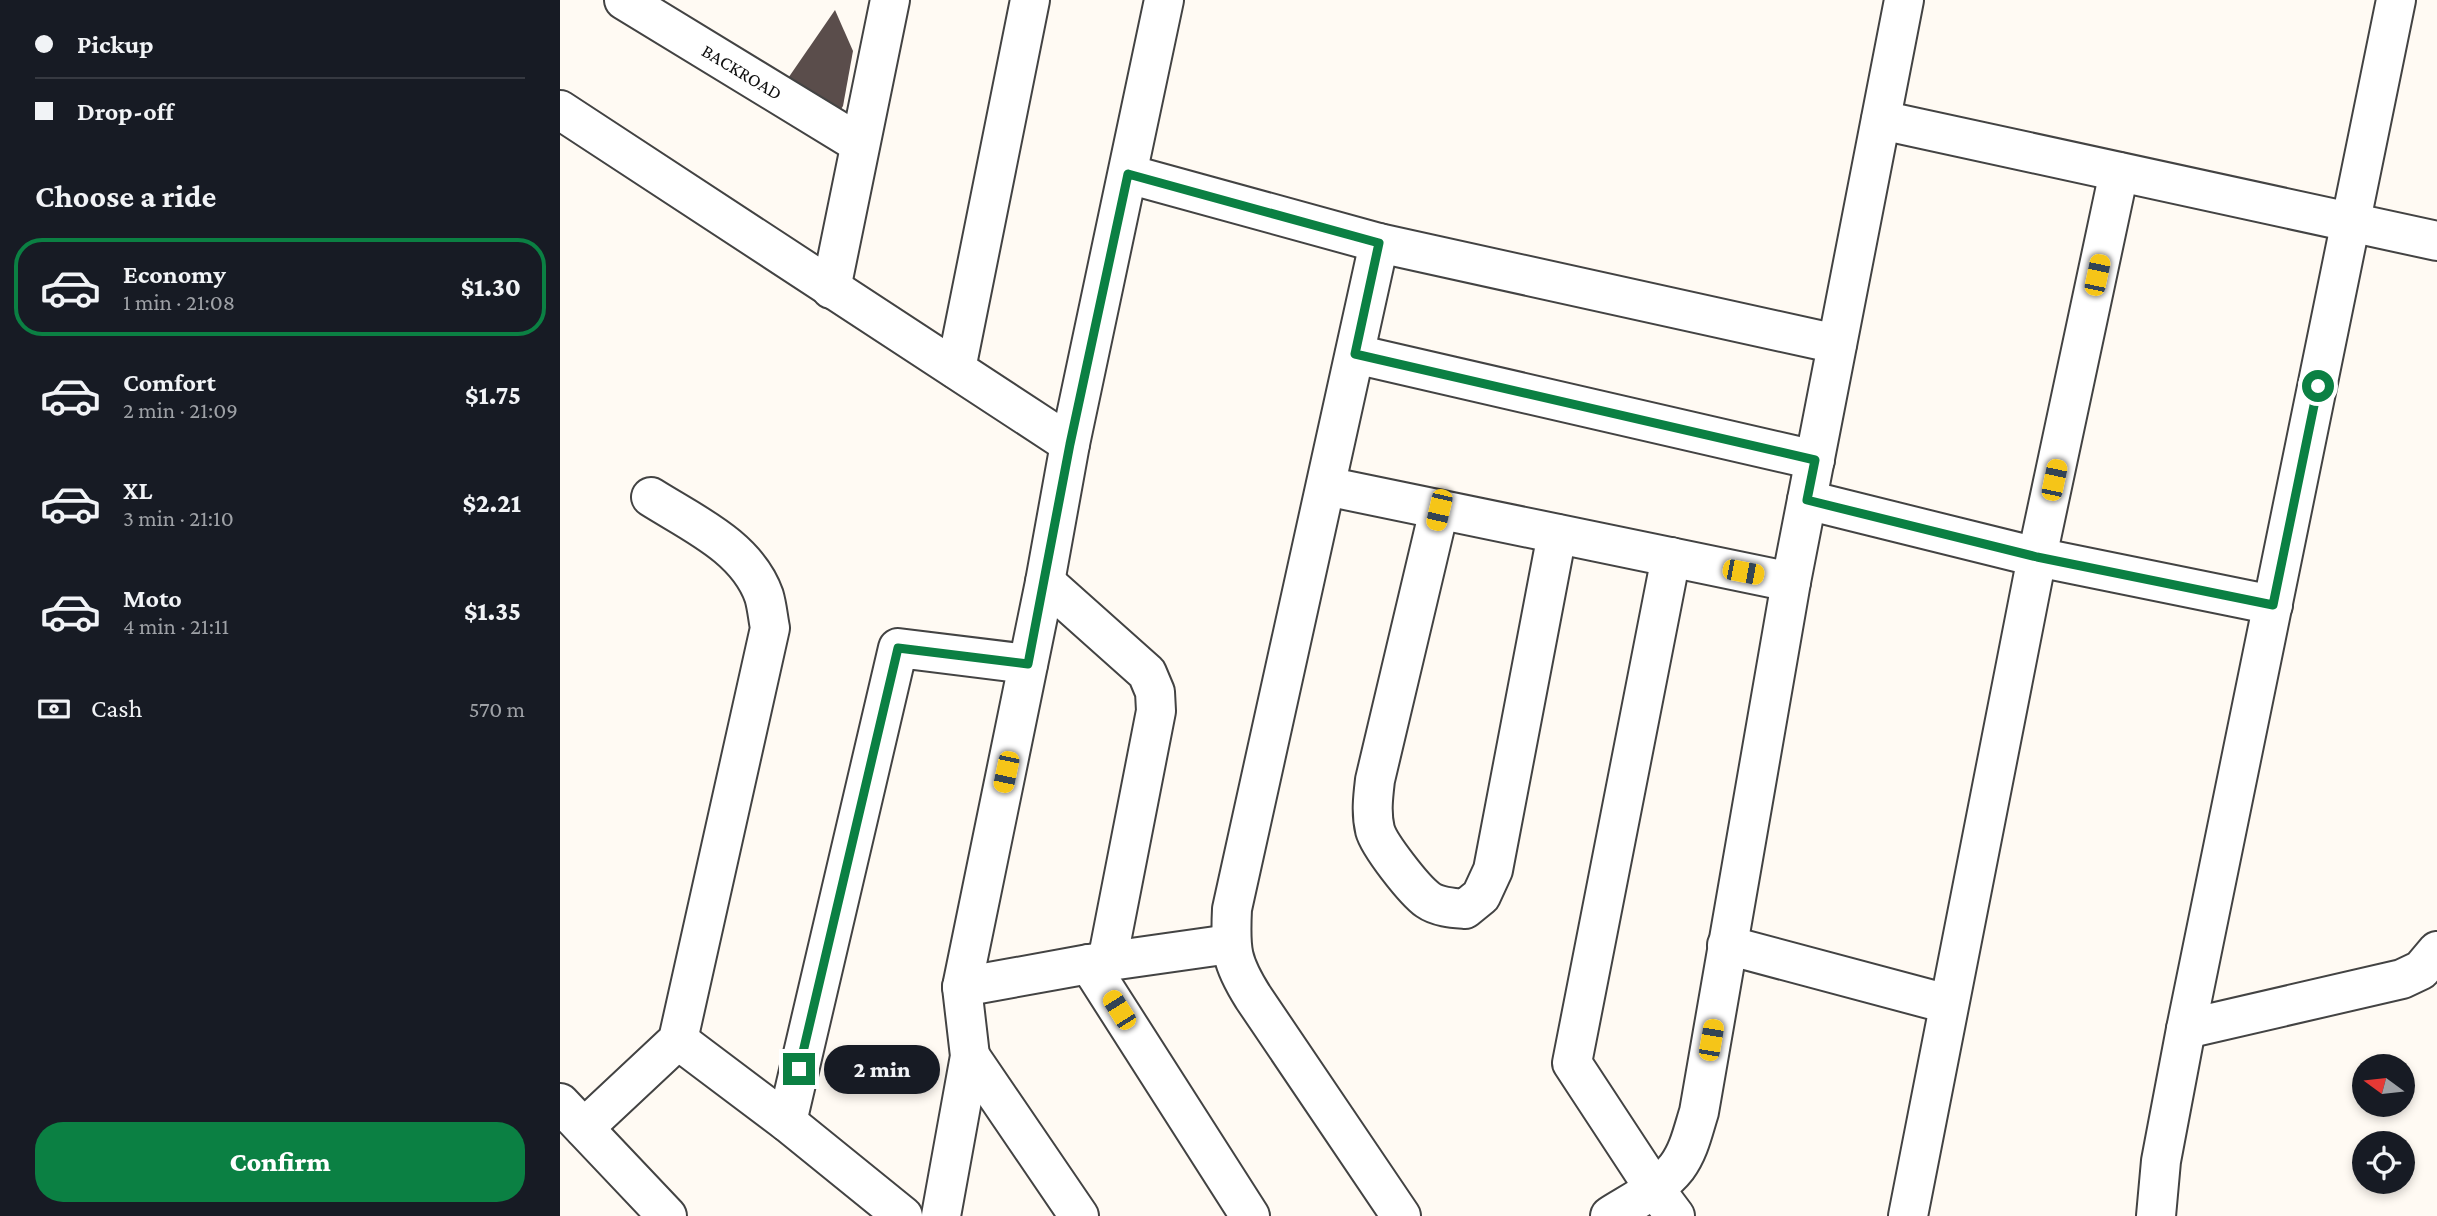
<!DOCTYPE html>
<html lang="en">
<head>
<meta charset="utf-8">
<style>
  body { margin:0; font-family:"Crimson Pro",serif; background:#242831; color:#f1f3f6; height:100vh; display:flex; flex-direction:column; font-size:26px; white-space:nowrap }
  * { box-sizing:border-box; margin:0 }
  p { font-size:23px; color:#9ea1a6 }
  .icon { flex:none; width:38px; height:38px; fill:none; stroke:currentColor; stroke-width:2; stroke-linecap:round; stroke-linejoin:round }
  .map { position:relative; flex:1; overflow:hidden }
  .drawer { display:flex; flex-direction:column; background:#171b24; width:560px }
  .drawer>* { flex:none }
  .banner { display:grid; align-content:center; height:154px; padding:0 35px; background:#171b24 }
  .needle { width:46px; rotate:285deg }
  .controls { position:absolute; left:1792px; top:1054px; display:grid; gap:14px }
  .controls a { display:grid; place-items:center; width:63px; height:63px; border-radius:50%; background:#171b24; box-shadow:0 4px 10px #0003; font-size:35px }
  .end { position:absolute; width:32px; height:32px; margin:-16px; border:9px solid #0b8043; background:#fff; box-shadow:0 0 0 4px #fff }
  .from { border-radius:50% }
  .bubble { position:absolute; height:49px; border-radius:24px; background:#171b24; box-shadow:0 4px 10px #0003; font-size:23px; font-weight:800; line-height:49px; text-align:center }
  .car { position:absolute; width:21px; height:42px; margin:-21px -10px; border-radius:9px; box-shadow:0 0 5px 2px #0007; background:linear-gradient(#f5c518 24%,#345 0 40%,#f5c518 0 76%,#345 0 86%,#f5c518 0) }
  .banner b { display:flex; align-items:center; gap:24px; height:66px; font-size:26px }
  .banner b+b { border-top:2px solid #363941 }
  .banner i { width:18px; height:18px; background:#f1f3f6 }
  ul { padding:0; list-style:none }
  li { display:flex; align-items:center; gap:21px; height:98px; margin:0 14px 10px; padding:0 21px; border:4px solid transparent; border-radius:28px }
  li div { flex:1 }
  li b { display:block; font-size:26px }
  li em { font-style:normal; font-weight:800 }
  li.on { border-color:#0b8043 }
  li>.icon { width:63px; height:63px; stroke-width:1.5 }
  h2 { padding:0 35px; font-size:32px; line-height:84px }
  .pay { display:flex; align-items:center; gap:18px; height:77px; padding:0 35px; font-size:26px }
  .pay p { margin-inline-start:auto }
  .cta { display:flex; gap:14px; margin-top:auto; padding:14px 35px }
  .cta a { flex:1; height:80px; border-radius:28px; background:#0b8043; color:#fff; font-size:28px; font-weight:800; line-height:80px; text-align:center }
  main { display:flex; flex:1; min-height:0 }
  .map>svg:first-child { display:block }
  .building { fill:#5a4d4b }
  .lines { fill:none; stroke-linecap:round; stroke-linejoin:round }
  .minor-casing { stroke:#434343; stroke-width:42 }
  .minor { stroke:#fff; stroke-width:38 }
  .route { stroke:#0b8043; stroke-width:9 }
  .labels { text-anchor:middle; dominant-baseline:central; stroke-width:7; stroke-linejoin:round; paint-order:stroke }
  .street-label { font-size:19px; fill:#101010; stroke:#fff }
</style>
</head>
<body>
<main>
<section class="drawer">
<div class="banner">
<b><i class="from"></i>Pickup</b>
<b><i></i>Drop-off</b>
</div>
<h2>Choose a ride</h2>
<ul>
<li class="on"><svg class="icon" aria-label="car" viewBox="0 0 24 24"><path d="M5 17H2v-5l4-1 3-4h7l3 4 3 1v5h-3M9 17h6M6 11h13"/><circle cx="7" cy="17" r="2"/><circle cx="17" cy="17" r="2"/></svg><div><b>Economy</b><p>1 min · 21:08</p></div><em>$1.30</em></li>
<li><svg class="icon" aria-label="car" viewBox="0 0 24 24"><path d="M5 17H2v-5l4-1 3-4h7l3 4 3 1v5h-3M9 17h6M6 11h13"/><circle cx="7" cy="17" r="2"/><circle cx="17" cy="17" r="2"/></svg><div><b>Comfort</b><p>2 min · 21:09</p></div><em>$1.75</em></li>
<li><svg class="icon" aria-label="car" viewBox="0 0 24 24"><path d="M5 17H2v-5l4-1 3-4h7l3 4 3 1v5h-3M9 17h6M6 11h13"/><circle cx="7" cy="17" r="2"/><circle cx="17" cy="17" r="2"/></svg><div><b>XL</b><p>3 min · 21:10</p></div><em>$2.21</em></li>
<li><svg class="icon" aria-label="car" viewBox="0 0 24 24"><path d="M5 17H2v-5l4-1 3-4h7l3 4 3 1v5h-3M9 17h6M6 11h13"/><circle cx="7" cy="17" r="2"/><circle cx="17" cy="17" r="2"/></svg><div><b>Moto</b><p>4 min · 21:11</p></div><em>$1.35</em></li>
</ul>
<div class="pay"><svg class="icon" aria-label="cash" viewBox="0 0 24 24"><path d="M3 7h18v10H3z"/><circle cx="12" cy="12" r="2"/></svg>Cash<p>570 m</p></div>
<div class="cta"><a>Confirm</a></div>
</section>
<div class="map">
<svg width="1877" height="1216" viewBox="0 0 1877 1216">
  <rect width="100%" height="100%" fill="#fffaf3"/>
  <polygon class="building" points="275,10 293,51 283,106 273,122 222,87"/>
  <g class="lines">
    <g class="minor-casing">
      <g id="minor">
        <polyline points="64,0 300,144"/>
        <polyline points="0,110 510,444"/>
        <polyline points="1321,120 1877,241"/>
        <polyline points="568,174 819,243 1277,344"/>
        <path d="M 819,243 L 672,909 C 670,950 671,962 693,997 L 841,1216"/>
        <polyline points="271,289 330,0"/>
        <polyline points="795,354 1255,460"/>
        <polyline points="396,369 470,0"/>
        <polyline points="766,486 1231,582"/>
        <polyline points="1247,500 1477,557 1713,605"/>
        <path d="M 879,510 L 815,780 C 813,797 811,813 815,830 C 819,845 854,890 868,900 C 878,907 893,908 905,909 L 921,896 L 933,870 L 997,534"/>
        <polyline points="1111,557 1012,1063 1094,1188 1115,1216"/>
        <polyline points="485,582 587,673 595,692 596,711 547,962"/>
        <polyline points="1167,945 1388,1004"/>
        <polyline points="529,964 690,1216"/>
        <polyline points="402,987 529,964 670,944"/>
        <polyline points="1626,1029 1842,979 1861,970 1877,951"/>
        <polyline points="118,1040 227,1122 343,1216"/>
        <polyline points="410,1056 519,1216"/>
        <polyline points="0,1103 107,1216"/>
        <polyline points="227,1122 338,648 468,664"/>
        <path d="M 24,1128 L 118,1040 L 210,628 C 208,618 207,606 204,596 C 187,547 132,523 91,497"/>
        <polyline points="381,1216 410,1056 402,987 485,582 510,444 604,0"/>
        <path d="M 1050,1216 C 1072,1202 1101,1188 1117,1167 C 1129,1151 1133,1131 1139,1112 L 1231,582 L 1344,0"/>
        <polyline points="1348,1216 1477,557 1559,172"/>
        <polyline points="1596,1216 1601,1161 1626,1029 1836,0"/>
      </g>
    </g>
    <use href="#minor" class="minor"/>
  </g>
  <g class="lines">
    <polyline class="route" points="239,1069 338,648 468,664 510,444 568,174 819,243 795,354 1255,460 1247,500 1477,557 1713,605 1758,386"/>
  </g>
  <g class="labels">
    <g class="street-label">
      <text transform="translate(182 72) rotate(31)">BACKROAD</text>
    </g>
  </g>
</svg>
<div class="controls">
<a><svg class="needle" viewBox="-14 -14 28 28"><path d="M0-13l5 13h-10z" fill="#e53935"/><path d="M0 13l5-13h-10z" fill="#9ea1a6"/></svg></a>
<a><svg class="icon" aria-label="locate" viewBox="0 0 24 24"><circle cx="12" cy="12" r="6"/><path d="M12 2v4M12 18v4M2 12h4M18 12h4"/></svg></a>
</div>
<i class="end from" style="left:1758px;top:386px"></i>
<i class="end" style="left:239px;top:1069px"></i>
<div class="bubble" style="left:264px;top:1045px;width:116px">2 min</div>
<i class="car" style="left:1537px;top:275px;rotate:12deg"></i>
<i class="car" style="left:1494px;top:480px;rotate:12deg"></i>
<i class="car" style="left:879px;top:510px;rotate:193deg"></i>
<i class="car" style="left:1183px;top:572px;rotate:101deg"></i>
<i class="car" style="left:446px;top:772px;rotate:192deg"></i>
<i class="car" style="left:559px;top:1010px;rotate:328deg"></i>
<i class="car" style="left:1151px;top:1040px;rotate:10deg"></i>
</div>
</main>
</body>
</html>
